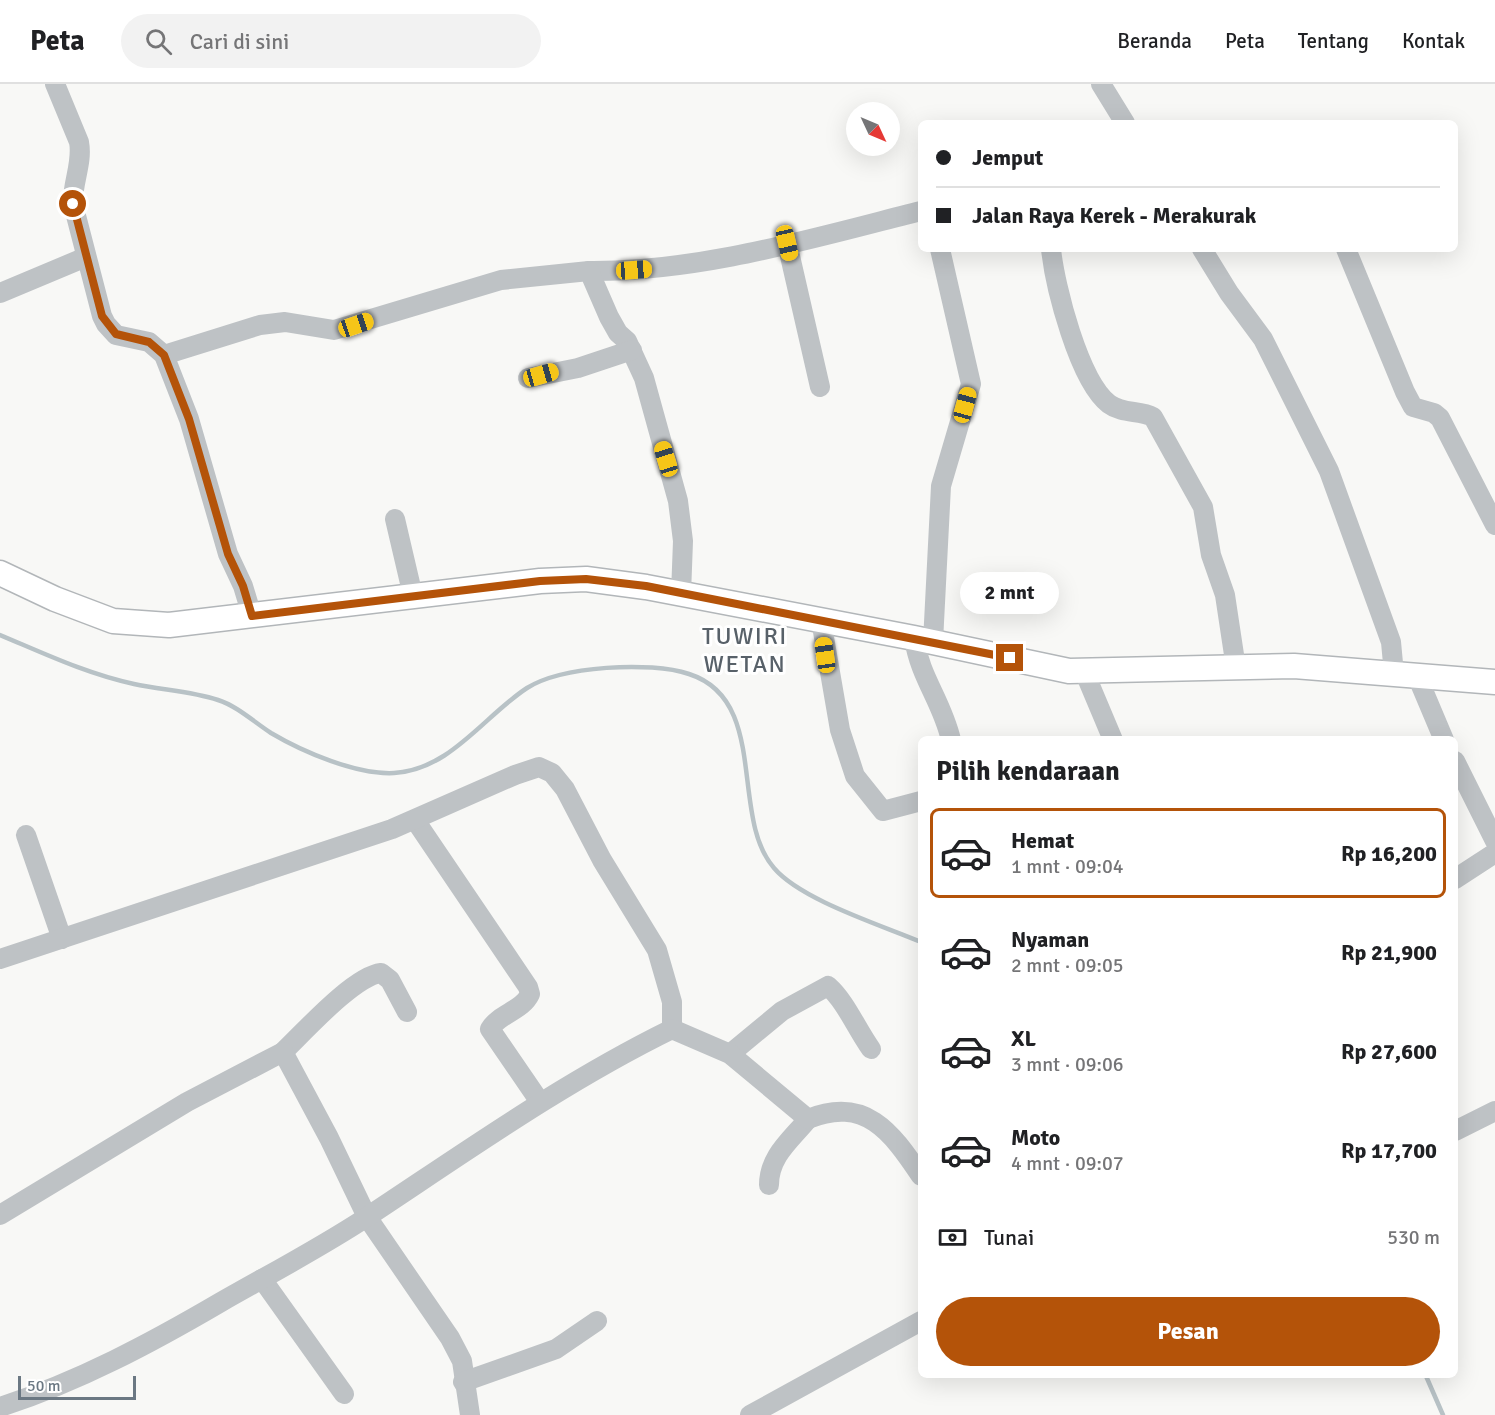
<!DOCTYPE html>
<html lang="id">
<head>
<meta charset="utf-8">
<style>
  body { margin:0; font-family:Signika,sans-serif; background:#f2f2f2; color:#202124; height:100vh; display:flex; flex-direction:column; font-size:22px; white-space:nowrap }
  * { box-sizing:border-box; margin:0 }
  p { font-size:20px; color:#757577 }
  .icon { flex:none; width:33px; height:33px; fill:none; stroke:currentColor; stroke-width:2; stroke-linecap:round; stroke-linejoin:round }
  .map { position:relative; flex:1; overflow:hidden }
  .details { position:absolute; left:918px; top:652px; width:540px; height:642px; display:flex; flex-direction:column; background:#fff; border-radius:9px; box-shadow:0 6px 24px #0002 }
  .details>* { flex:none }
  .guide { position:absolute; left:918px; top:36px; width:540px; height:132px; border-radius:9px; box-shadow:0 6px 24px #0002; display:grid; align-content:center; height:132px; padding:0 18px; background:#fff }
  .needle { width:39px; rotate:134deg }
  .tools { position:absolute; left:846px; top:18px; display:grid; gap:12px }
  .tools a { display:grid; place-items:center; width:54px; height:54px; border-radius:50%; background:#fff; box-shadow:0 6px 24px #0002; font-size:30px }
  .scale { position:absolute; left:18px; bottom:15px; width:118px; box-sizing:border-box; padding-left:6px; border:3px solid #6b7883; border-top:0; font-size:16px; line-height:21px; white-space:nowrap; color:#6b7883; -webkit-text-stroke:4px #fff; paint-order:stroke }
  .end { position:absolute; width:27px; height:27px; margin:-14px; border:8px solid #b45309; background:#fff; box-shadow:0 0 0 3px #fff }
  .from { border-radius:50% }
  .bubble { position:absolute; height:42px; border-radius:21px; background:#fff; box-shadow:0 6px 24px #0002; font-size:20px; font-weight:800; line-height:42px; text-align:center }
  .car { position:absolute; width:18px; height:36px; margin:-18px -9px; border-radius:8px; box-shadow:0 0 4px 2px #0007; background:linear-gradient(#f5c518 24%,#345 0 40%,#f5c518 0 76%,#345 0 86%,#f5c518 0) }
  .guide b { display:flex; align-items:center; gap:21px; height:57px; font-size:22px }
  .guide b+b { border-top:2px solid #e0e0e0 }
  .guide i { width:15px; height:15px; background:#202124 }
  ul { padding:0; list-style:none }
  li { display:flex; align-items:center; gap:18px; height:90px; margin:0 12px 9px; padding:0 6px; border:3px solid transparent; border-radius:9px }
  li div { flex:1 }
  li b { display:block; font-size:22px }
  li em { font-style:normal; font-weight:800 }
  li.on { border-color:#b45309 }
  li>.icon { width:54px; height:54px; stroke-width:1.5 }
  h2 { padding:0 18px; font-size:27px; line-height:72px }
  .pay { display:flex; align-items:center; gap:15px; height:66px; padding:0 18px; font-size:22px }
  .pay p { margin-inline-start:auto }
  .primary-button { display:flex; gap:12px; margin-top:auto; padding:12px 18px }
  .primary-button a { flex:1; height:69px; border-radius:36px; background:#b45309; color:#fff; font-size:24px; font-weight:800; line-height:69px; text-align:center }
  header { display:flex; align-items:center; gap:36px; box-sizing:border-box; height:84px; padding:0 30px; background:#fff; border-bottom:2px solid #e0e0e0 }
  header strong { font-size:28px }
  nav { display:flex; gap:33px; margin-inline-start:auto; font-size:21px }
  .search { width:420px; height:54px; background:#f2f2f2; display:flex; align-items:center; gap:15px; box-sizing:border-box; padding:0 21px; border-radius:33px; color:#757577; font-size:22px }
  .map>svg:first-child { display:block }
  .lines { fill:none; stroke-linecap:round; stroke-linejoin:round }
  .stream { stroke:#b8c2c6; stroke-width:4.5 }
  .major-casing { stroke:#b2b6b9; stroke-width:27 }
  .minor { stroke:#bec2c5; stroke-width:20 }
  .major { stroke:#fff; stroke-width:24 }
  .route { stroke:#b45309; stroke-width:8 }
  .labels { text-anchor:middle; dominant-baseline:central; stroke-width:6; stroke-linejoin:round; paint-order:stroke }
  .quarter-label { font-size:24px; letter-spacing:1.5px; fill:#586169; stroke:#fff }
</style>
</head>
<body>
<header>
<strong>Peta</strong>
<div class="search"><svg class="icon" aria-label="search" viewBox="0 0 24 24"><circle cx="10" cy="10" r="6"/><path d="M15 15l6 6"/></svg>Cari di sini</div>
<nav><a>Beranda</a><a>Peta</a><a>Tentang</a><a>Kontak</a></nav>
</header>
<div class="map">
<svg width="1495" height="1331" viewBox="0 0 1495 1331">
  <rect width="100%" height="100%" fill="#f8f8f6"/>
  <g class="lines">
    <g class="stream">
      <path d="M 0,551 C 43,569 87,590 134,600 C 161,606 191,607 218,616 C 237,622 254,638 271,649 C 303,668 357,691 394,689 C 450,686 484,632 527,604 C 562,582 650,577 689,590 C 770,616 729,733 774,784 C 801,816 881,841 921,858"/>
      <polyline points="1426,1292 1443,1331"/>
    </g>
    <g class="major-casing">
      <polyline id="major" points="0,489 55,515 113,537 169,541 540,497 586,495 646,503 914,554 1069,587 1294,582 1495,598"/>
    </g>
    <g class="minor">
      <path d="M 55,0 L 79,58 C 83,79 72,99 73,120 L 102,232 L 106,240 L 116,251 L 149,258 L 164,271 L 189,335 L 228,470 L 243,502 L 252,532"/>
      <polyline points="1101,0 1125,39"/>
      <polyline points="787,159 820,303"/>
      <path d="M 1051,165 C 1055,203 1079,297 1109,320 C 1122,330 1140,326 1153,333 L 1203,423 L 1211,471 L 1225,511 L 1236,584"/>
      <polyline points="1202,165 1229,209 1263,255 1329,387 1391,558 1394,590"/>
      <polyline points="1346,165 1405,308 1413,323 1434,329 1440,334 1495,441"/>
      <path d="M 589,187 C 701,188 813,154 921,127"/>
      <polyline points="0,209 86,173"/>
      <polyline points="164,271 260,241 285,238 334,246 501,196 589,187 609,233 618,249 627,257 644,294 678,417 683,457 681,510"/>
      <polyline points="528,294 578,284 632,266"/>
      <polyline points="395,435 413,512"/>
      <polyline points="821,536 840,646 855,692 883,727 921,717"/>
      <path d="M 914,554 C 920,594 942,617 951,656"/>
      <polyline points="933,558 941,402 971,300 940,165"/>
      <polyline points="1084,587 1113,656"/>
      <polyline points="1417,592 1444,656"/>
      <polyline points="1455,677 1495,757"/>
      <path d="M 415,736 L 528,903 L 530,910 C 522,927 500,929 490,945 L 540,1018"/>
      <polyline points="26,751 62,855"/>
      <polyline points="1455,795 1495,769"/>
      <polyline points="0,875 392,745 515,691 539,683 552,689 565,705 602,776 657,866 672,918 672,945"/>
      <path d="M 283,968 C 304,948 354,892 381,889 L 390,896 L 407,928"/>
      <path d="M 730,970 L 782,927 L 828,902 C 846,918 856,944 871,965"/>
      <polyline points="1455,1047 1495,1027"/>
      <path d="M 769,1101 C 769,1072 791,1056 808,1035"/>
      <polyline points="0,1131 187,1018 283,968 329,1054 367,1133 450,1254 462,1277 470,1331"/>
      <polyline points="262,1195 344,1310"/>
      <polyline points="463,1298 556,1265 597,1237"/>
      <path d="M 0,1323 C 78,1298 151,1259 221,1218 C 270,1190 320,1164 367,1133 C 467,1067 564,998 672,945 L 730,970 L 808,1035 C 865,1012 891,1047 921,1092"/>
      <polyline points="750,1331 921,1237"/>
    </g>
    <use href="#major" class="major"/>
  </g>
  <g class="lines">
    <polyline class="route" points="73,120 102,232 116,250 149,258 164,271 189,335 228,470 243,502 252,532 540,497 586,495 646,502 1010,574"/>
  </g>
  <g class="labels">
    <g class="quarter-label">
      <text x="745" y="552">TUWIRI<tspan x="745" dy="28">WETAN</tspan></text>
    </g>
  </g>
</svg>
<div class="tools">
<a><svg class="needle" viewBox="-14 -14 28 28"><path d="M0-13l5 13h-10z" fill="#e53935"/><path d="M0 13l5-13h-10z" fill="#757577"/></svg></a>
</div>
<div class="scale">50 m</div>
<i class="end from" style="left:73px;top:120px"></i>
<i class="end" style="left:1010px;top:574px"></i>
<div class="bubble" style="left:960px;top:488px;width:99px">2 mnt</div>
<i class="car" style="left:787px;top:159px;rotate:167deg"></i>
<i class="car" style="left:634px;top:186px;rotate:86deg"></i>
<i class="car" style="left:356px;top:241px;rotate:71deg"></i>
<i class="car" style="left:541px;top:291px;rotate:74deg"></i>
<i class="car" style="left:965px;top:321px;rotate:15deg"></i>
<i class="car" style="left:666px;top:375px;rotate:343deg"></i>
<i class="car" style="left:825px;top:571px;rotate:352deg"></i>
<div class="guide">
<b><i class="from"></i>Jemput</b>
<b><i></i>Jalan Raya Kerek - Merakurak</b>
</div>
<section class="details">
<h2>Pilih kendaraan</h2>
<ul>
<li class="on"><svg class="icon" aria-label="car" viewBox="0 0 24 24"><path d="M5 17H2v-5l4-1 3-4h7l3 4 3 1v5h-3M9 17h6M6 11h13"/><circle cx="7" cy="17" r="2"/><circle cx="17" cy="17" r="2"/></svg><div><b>Hemat</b><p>1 mnt · 09:04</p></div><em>Rp 16,200</em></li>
<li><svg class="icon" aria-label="car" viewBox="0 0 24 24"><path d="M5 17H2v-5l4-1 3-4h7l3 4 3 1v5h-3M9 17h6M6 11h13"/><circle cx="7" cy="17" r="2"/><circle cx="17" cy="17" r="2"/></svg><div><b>Nyaman</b><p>2 mnt · 09:05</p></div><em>Rp 21,900</em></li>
<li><svg class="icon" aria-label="car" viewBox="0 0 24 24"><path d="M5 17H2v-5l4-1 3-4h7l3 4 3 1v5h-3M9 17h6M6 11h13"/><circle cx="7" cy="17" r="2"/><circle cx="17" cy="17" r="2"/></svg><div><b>XL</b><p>3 mnt · 09:06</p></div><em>Rp 27,600</em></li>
<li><svg class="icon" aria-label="car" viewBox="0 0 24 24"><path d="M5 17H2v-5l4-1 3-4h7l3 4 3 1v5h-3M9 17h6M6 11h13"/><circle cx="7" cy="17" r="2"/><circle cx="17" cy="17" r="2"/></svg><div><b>Moto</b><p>4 mnt · 09:07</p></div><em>Rp 17,700</em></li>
</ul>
<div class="pay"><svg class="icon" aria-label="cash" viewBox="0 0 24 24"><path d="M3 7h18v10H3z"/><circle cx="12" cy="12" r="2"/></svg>Tunai<p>530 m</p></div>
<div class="primary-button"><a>Pesan</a></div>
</section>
</div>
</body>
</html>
